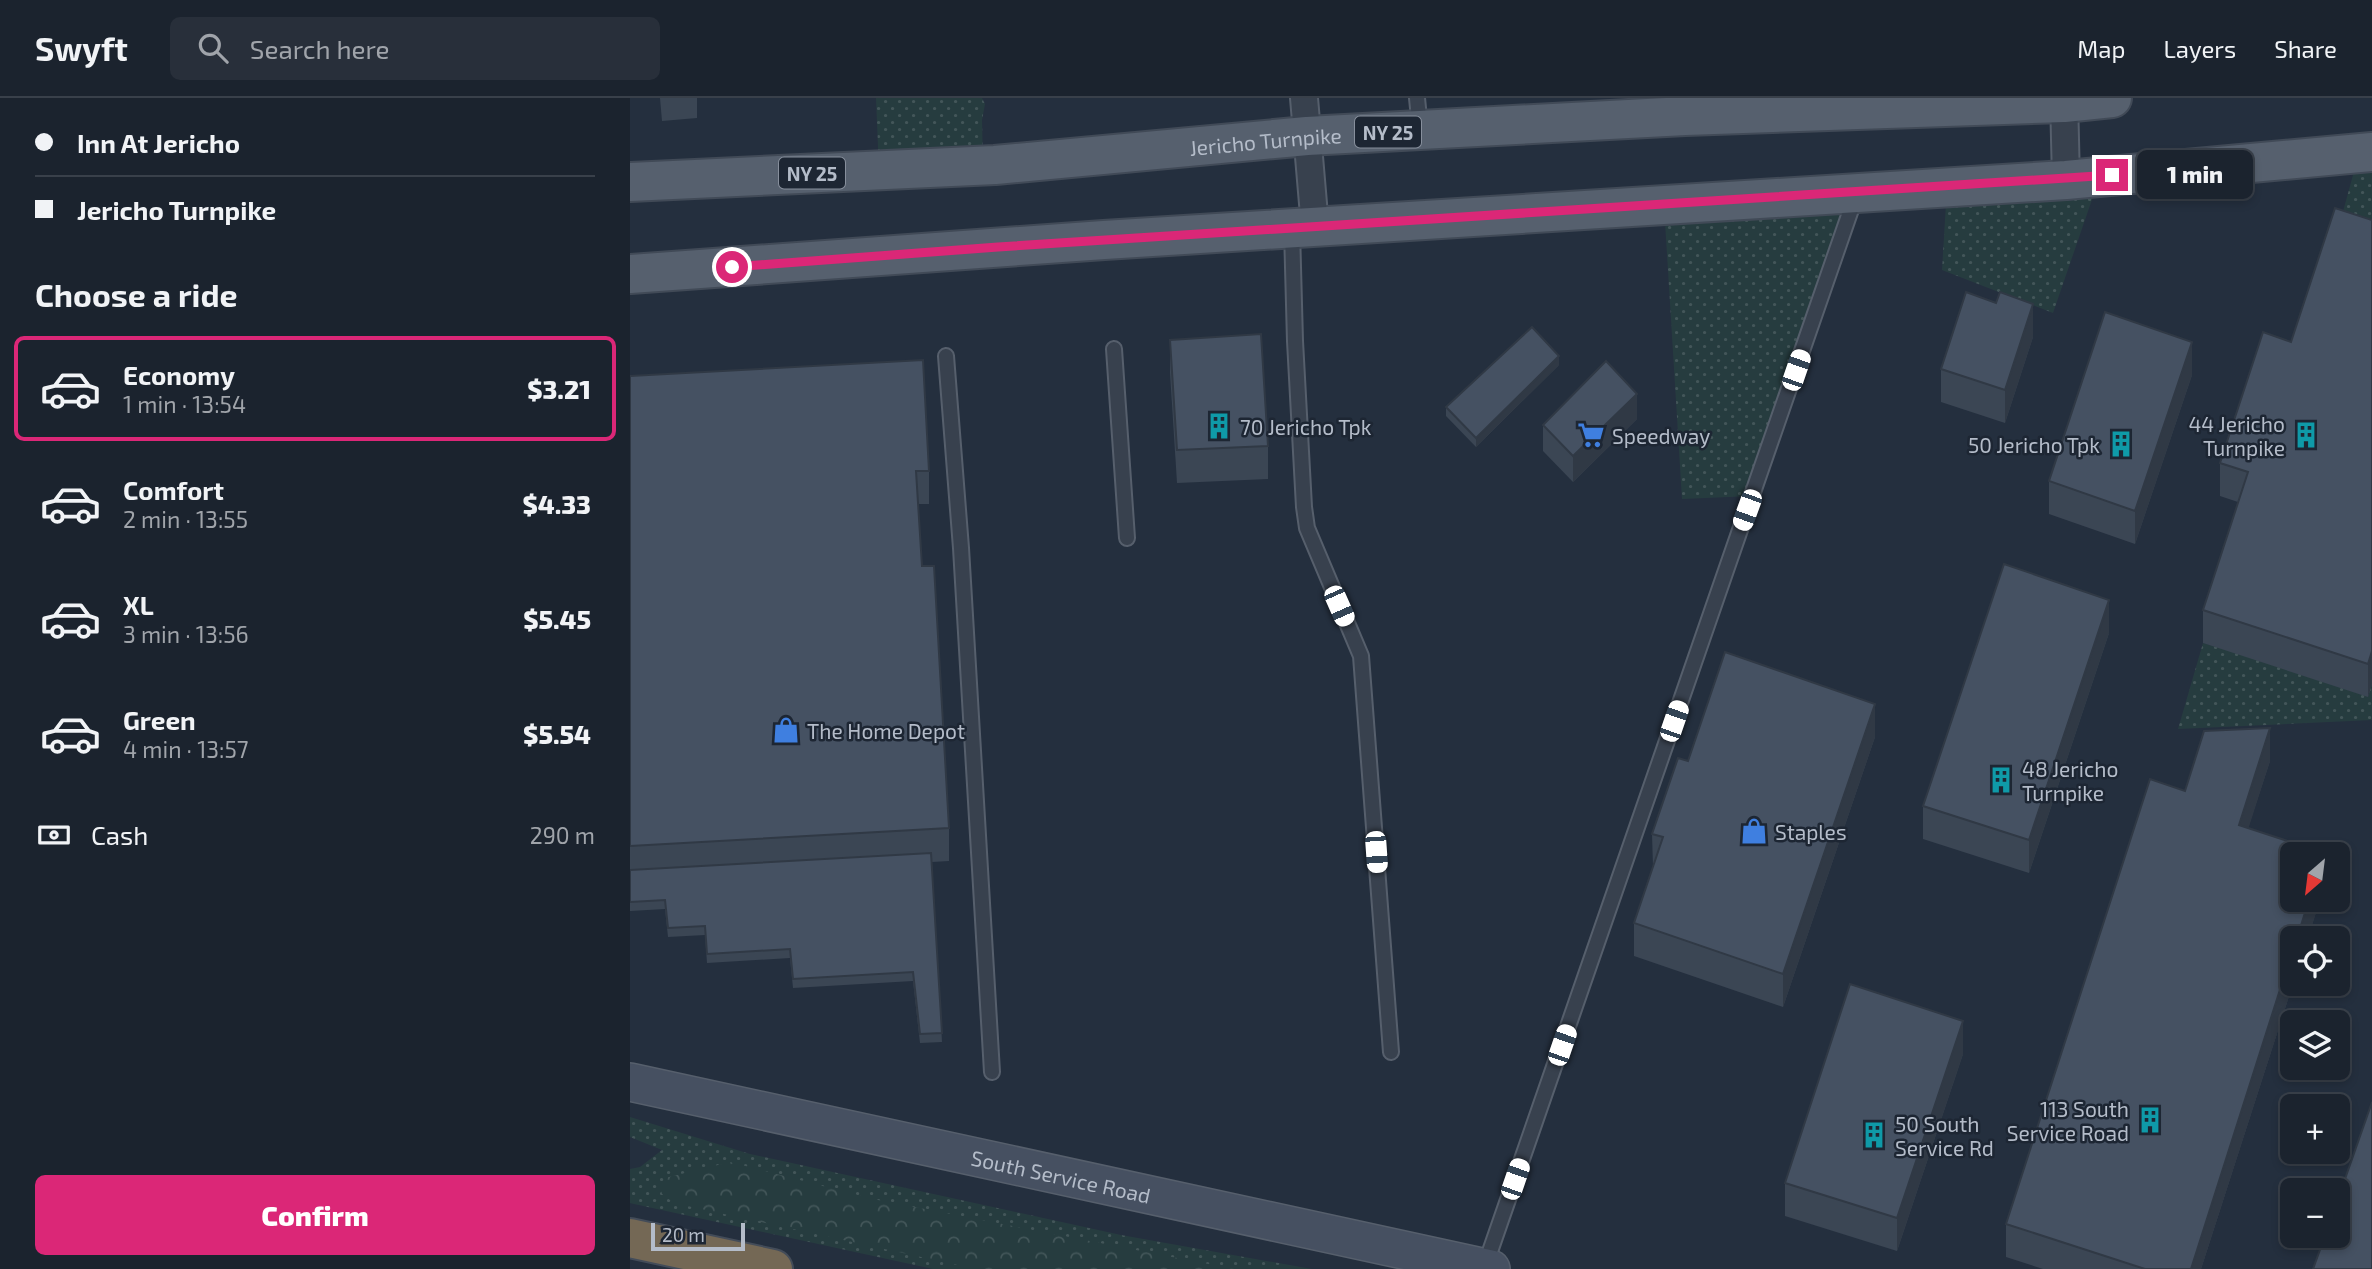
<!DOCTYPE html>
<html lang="en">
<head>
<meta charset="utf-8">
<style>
  body { margin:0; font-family:"Exo 2",sans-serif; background:#282f3a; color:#f1f3f6; height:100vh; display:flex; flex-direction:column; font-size:26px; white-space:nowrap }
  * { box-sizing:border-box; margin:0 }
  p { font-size:23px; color:#a0a4aa }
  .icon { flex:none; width:38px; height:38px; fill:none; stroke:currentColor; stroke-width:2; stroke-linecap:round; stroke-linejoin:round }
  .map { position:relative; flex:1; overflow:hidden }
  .panel { display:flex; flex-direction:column; background:#1b232e; width:630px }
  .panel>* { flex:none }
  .banner { display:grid; align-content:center; height:154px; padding:0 35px; background:#1b232e }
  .needle { width:46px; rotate:208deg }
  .buttons { position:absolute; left:1650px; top:744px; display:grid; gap:14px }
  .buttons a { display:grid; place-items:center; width:70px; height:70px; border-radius:10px; background:#1b232e; box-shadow:0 4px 10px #0003,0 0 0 2px #39404a; font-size:35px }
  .scale { position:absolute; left:21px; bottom:18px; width:94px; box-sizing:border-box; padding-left:7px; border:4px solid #b4bcc9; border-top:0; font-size:19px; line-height:24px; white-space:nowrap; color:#b4bcc9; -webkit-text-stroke:5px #1d2633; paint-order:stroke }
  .end { position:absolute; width:32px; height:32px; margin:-16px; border:9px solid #db2777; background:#fff; box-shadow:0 0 0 4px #fff }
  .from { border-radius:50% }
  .bubble { position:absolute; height:49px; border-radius:10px; background:#1b232e; box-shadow:0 4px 10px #0003,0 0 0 2px #39404a; font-size:23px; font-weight:800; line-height:49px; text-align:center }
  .car { position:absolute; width:21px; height:42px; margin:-21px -10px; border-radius:9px; box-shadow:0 0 5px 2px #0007; background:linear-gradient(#fff 24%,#345 0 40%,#fff 0 76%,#345 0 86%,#fff 0) }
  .banner b { display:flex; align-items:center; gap:24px; height:66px; font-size:26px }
  .banner b+b { border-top:2px solid #39404a }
  .banner i { width:18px; height:18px; background:#f1f3f6 }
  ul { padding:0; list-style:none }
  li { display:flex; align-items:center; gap:21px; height:105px; margin:0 14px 10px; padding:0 21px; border:4px solid transparent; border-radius:10px }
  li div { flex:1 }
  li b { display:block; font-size:26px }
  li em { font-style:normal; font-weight:800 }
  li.selected { border-color:#db2777 }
  li>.icon { width:63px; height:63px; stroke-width:1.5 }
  h2 { padding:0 35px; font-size:32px; line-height:84px }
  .pay { display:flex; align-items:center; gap:18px; height:77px; padding:0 35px; font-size:26px }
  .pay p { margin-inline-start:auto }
  .action { display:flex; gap:14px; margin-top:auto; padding:14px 35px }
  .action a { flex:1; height:80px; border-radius:10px; background:#db2777; color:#fff; font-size:28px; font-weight:800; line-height:80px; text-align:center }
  header { display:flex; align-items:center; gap:42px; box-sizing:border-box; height:98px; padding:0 35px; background:#1b232e; border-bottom:2px solid #39404a }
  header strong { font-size:33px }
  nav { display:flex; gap:38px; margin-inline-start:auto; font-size:24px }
  .search { width:490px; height:63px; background:#282f3a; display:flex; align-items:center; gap:18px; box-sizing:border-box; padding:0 24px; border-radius:10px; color:#a0a4aa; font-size:26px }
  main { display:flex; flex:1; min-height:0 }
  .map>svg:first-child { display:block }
  .grass { fill:url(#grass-dots) }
  .forest { fill:url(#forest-crowns) }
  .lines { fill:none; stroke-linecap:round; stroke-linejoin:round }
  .service-casing { stroke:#565f6c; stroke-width:18 }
  .minor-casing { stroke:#565f6c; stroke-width:30 }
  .secondary-casing { stroke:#565f6c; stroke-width:40 }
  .primary-casing { stroke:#414a57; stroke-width:42 }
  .motorway-casing { stroke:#434c59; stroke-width:42 }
  .service { stroke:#38414e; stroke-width:14 }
  .minor { stroke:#38414e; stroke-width:26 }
  .secondary { stroke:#465061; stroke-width:37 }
  .primary { stroke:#56606e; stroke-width:38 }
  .motorway { stroke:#746855; stroke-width:38 }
  .wall { fill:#3b4654 }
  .shaded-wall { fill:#303945 }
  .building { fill:#455162; stroke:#303945; stroke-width:2 }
  .route { stroke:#db2777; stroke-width:9 }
  .labels { text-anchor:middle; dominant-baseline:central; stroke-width:5; stroke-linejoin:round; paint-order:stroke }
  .shield { fill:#1d2633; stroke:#878f9c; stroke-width:2 }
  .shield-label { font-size:19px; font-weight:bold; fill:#b4bcc9 }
  .street-label { font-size:21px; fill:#b4bcc9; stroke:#1d2633 }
  .poi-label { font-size:21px; fill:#b4bcc9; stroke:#1d2633; text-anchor:start }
</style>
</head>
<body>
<header>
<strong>Swyft</strong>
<div class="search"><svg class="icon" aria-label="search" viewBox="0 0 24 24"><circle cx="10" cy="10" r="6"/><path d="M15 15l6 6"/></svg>Search here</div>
<nav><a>Map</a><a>Layers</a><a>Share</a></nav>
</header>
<main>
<section class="panel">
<div class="banner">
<b><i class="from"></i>Inn At Jericho</b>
<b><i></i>Jericho Turnpike</b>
</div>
<h2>Choose a ride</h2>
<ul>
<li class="selected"><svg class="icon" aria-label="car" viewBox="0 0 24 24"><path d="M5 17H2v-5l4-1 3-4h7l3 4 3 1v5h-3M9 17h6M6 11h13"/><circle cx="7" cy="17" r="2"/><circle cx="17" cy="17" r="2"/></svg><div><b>Economy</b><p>1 min · 13:54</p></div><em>$3.21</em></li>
<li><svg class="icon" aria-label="car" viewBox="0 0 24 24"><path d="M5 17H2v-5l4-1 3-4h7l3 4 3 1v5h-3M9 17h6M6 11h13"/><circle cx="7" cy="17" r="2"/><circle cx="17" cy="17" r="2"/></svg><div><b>Comfort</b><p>2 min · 13:55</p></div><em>$4.33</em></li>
<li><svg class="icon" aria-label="car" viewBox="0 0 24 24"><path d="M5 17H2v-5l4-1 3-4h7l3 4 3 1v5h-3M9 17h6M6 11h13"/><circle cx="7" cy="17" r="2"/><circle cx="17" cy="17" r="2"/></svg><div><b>XL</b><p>3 min · 13:56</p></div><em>$5.45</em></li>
<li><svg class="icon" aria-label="car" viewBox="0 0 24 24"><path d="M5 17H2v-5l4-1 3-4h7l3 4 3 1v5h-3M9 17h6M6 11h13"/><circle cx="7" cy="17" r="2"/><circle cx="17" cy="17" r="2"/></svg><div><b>Green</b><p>4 min · 13:57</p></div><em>$5.54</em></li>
</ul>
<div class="pay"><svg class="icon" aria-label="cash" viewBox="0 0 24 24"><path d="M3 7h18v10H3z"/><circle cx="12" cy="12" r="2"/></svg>Cash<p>290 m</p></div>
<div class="action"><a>Confirm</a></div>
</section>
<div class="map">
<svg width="1742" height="1171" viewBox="0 0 1742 1171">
  <defs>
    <pattern id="grass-dots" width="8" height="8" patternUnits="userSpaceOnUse" patternTransform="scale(1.75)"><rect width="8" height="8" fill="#263c3f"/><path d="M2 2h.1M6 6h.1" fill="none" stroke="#435659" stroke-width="1.8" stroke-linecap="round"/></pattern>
    <pattern id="forest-crowns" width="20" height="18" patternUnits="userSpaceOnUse" patternTransform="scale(1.75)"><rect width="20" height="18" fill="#263c3f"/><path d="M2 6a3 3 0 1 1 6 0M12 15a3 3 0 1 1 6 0" fill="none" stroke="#435659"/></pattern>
  </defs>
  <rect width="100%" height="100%" fill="#242f3e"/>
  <g class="grass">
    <polygon points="246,0 352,0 355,6 352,22 353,67 249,73"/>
    <polygon points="1742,54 1742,155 1705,143 1729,55"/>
    <polygon points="1468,84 1423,215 1312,172 1317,89"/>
    <polygon points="1227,95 1122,398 1052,401 1034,107"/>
    <polygon points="1573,545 1739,594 1742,585 1742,622 1548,631"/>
    <polygon points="0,1019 120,1056 491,1137 682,1171 303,1171 4,1106 0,1105 0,1071 10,1069 32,1052 0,1039"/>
  </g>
  <polygon class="forest" points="100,1064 243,1101 604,1171 346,1171 44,1105 31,1095 35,1080"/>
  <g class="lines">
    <g class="service-casing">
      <g id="service">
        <polyline points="787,0 790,30"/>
        <polyline points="662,132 665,243 674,409 677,430 731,558 761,954"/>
        <polyline points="484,251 497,440"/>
        <polyline points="316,258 331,450 362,974"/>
        <polyline points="855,1168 1225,100"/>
      </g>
    </g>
    <g class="minor-casing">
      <g id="minor">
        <polyline points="674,0 685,129"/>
        <polyline points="1434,0 1436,82"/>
      </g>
    </g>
    <g class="secondary-casing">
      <g id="secondary">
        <path id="s1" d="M 0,984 L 861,1171"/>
      </g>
    </g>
    <g class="primary-casing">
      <g id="primary">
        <path id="s2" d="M 0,84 L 365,67 L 677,38 L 790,32 L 1055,18 L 1434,5 L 1482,0"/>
        <polyline points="0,176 474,142 1436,82 1742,54"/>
      </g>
    </g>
    <g class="motorway-casing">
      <polyline id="motorway" points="0,1140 143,1171"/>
    </g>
    <use href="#service" class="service"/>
    <use href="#minor" class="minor"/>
    <use href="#secondary" class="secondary"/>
    <use href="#primary" class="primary"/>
    <use href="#motorway" class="motorway"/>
  </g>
  <g class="wall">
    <polygon points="30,0 67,0 67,20 32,23"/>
    <polygon points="1742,122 1742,586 1738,599 1573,545 1573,512 1608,404 1590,398 1590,365 1661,244"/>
    <polygon points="1366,205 1403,239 1375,325 1311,304 1311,271"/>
    <polygon points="540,242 638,348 638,381 547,385 540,275"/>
    <polygon points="929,267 846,349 816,318 816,309"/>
    <polygon points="1562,277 1505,446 1419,416 1419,383"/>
    <polygon points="0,278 299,373 299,406 288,406 292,468 319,730 319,763 302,764 312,944 290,945 283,883 163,890 160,860 77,865 75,837 38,839 35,811 0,813"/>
    <polygon points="1007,321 943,384 913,353 913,327"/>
    <polygon points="1479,535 1399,775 1293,741 1293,708"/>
    <polygon points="1245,639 1153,909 1004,858 1004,825 1023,769 1022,736 1058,663"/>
    <polygon points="1640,663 1618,730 1662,802 1690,802 1571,1171 1413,1171 1376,1159 1376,1126 1555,693"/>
    <polygon points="1333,956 1267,1153 1155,1118 1155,1085"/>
  </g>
  <g class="shaded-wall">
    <polygon points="1403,206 1403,239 1375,325 1375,292"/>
    <polygon points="1562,244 1562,277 1505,446 1505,413"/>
    <polygon points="929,258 929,267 846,349 846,340"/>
    <polygon points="1007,296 1007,321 943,384 943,358"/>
    <polygon points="1479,502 1479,535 1399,775 1399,742"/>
    <polygon points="1742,553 1742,586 1738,599 1738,566"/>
    <polygon points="1245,606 1245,639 1153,909 1153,876"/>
    <polygon points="1640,630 1640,663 1609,760 1609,727"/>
    <polygon points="1679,802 1690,802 1678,840 1667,840"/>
    <polygon points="1662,854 1663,886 1571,1171 1561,1171"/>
    <polygon points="1333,923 1333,956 1267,1153 1267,1120"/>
  </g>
  <g class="building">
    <polygon points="1705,110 1742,122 1742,553 1738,566 1573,512 1618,374 1590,365 1633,234 1661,244"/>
    <polygon points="1336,194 1366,205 1370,194 1403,206 1375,292 1311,271"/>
    <polygon points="1475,214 1562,244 1505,413 1419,383"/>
    <polygon points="902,229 929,258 846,340 816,309"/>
    <polygon points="631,236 638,348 547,352 540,242"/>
    <polygon points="293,262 299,373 286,373 292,468 304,468 319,730 0,748 0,278"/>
    <polygon points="976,263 1007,296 943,358 913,327"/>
    <polygon points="1374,466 1479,502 1399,742 1293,708"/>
    <polygon points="1095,554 1245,606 1153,876 1004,825 1033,739 1022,736 1048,660 1058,663"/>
    <polygon points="1640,630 1609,727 1694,755 1694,756 1662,756 1662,802 1679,802 1667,840 1662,840 1662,854 1561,1171 1515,1171 1376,1126 1520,681 1555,693 1574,633"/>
    <polygon points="301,755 312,935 290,936 283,874 163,881 160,851 77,856 75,828 38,830 35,802 0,804 0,772"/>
    <polygon points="1220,886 1333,923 1267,1120 1155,1085"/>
    <polygon points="1742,1004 1742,1171 1683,1171 1695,1138 1708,1138 1708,1101"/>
  </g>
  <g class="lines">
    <polyline class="route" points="102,169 368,149 1482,77"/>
  </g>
  <defs>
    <g id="building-bare" transform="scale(2.1)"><path d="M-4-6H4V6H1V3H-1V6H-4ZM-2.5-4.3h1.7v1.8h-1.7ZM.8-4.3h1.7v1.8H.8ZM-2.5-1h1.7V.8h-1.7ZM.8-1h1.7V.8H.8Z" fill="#0f9aa8" stroke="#1d2633" stroke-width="2.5" paint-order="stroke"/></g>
    <g id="supermarket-bare" transform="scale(2.1)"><path d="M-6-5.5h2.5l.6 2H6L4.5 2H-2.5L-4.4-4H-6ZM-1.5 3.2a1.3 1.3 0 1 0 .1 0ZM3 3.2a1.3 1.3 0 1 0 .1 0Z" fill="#3f7fe0" stroke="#1d2633" stroke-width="2.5" paint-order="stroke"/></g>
    <g id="shop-bare" transform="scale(2.1)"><path d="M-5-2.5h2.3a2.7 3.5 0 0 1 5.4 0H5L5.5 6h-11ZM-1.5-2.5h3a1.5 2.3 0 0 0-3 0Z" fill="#3f7fe0" stroke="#1d2633" stroke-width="2.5" paint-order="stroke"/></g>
  </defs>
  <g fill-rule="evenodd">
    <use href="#building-bare" x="589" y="328"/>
    <use href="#supermarket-bare" x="961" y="337"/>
    <use href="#building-bare" x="1676" y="337"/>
    <use href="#building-bare" x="1491" y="346"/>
    <use href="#shop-bare" x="156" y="632"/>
    <use href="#building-bare" x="1371" y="682"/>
    <use href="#shop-bare" x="1124" y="733"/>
    <use href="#building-bare" x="1520" y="1022"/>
    <use href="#building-bare" x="1244" y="1037"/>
  </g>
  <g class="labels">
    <g class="shield">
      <rect x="725" y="18.5" width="66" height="31" rx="5"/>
      <rect x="149" y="59.5" width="66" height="31" rx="5"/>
    </g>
    <g class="shield-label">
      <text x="758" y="34">NY 25</text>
      <text x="182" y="75">NY 25</text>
    </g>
    <g class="street-label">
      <text stroke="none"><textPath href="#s2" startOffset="637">Jericho Turnpike</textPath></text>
      <text stroke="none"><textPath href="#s1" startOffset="441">South Service Road</textPath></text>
    </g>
    <g class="poi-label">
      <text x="1655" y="325" text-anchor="end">44 Jericho<tspan x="1655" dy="24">Turnpike</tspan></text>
      <text x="610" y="328">70 Jericho Tpk</text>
      <text x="982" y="337">Speedway</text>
      <text x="1470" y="346" text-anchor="end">50 Jericho Tpk</text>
      <text x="177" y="632">The Home Depot</text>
      <text x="1392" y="670">48 Jericho<tspan x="1392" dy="24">Turnpike</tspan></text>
      <text x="1145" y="733">Staples</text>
      <text x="1499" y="1010" text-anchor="end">113 South<tspan x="1499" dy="24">Service Road</tspan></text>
      <text x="1265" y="1025">50 South<tspan x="1265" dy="24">Service Rd</tspan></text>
    </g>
  </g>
</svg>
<div class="buttons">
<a><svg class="needle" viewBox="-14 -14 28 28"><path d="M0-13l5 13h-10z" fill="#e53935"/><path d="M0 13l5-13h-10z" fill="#a0a4aa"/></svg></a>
<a><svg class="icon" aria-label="locate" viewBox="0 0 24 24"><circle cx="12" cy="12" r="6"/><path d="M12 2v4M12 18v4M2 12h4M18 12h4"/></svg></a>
<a><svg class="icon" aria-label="layers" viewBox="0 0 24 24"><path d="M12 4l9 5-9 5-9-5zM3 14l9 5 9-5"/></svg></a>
<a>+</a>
<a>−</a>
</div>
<div class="scale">20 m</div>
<i class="end from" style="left:102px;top:169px"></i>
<i class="end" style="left:1482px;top:77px"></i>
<div class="bubble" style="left:1507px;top:52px;width:116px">1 min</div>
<i class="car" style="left:1166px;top:272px;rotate:19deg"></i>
<i class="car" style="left:1117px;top:412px;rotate:200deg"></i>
<i class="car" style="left:709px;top:508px;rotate:156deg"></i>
<i class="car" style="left:1044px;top:623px;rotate:19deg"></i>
<i class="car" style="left:746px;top:754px;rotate:176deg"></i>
<i class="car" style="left:932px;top:947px;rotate:19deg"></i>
<i class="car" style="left:885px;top:1081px;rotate:19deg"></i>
</div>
</main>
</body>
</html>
